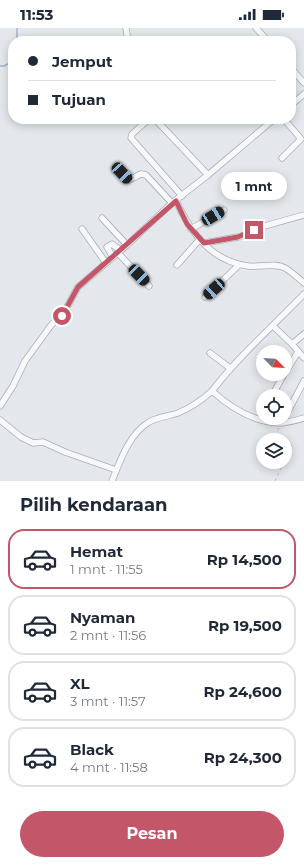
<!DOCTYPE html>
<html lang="id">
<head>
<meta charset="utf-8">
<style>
  body { margin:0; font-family:Montserrat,sans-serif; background:#f2f2f3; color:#1f2937; height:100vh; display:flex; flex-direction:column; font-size:15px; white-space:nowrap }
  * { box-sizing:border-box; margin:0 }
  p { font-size:13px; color:#747a83 }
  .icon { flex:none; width:22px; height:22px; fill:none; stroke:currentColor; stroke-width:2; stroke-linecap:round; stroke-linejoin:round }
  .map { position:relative; height:453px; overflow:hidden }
  .sheet { display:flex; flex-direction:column; background:#fff; flex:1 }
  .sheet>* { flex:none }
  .banner { position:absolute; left:8px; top:8px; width:288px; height:88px; border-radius:16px; box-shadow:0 2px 10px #0003; display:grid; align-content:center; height:88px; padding:0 20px; background:#fff }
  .needle { width:26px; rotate:114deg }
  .controls { position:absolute; left:256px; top:317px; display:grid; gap:8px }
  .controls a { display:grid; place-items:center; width:36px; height:36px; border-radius:50%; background:#fff; box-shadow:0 2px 10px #0003; font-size:20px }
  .end { position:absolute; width:18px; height:18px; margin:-9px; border:5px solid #c35668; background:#fff; box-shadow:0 0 0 2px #fff }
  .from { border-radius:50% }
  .bubble { position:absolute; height:28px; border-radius:14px; background:#fff; box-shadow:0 2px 10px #0003; font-size:13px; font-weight:700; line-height:28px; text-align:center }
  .car { position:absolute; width:12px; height:24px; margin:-12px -6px; border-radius:5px; box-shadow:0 0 3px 1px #0007; background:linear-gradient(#222 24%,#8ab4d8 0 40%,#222 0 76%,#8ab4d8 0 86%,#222 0) }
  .banner b { display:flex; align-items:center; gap:14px; height:38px; font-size:15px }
  .banner b+b { border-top:1px solid #e0e1e3 }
  .banner i { width:10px; height:10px; background:#1f2937 }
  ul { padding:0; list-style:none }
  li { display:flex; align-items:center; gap:12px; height:60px; margin:0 8px 6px; padding:0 12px; border:2px solid #e0e1e3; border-radius:16px }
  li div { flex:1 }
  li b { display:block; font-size:15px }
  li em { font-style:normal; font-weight:700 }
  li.current { border-color:#c35668 }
  li>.icon { width:36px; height:36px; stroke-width:1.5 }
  h2 { padding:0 20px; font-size:18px; line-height:48px }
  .primary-button { display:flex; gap:8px; margin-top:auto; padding:8px 20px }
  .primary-button a { flex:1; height:46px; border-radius:24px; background:#c35668; color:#fff; font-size:16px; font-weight:700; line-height:46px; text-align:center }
  .status { display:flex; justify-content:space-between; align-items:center; height:28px; padding:0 20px; background:#fff; direction:ltr }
  .status svg { height:11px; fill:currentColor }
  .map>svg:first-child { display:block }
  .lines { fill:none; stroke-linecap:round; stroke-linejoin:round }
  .stream { stroke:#a3b5c7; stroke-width:1.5 }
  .minor-casing { stroke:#a9aeb5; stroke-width:7 }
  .path { stroke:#babec2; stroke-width:1; stroke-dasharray:3 3; stroke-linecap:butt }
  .minor { stroke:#f7f8f9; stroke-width:5.5 }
  .route { stroke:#c35668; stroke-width:5 }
</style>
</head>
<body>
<div class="status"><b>11:53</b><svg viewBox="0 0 49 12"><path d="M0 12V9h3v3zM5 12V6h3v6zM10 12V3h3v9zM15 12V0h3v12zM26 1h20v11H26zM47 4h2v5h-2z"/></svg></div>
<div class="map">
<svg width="304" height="453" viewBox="0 0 304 453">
  <rect width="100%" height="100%" fill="#e4e7eb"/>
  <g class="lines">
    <g class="stream">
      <polyline points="17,13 17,0"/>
      <polyline points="0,38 4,38 13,33"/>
    </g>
    <g class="minor-casing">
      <g id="minor">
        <polyline points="126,0 128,13"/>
        <polyline points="256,0 268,13"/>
        <polyline points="291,40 304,55"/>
        <polyline points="291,77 304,66"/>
        <polyline points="149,91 132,106 131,110 182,168"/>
        <polyline points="155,91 208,147"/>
        <polyline points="282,130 301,111 284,91"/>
        <polyline points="116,139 129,152 141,146 146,147 172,175"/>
        <path d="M 176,173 C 191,205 211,233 248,238 C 259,240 275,234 285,240 C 292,244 298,250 304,255"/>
        <polyline points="102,190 127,217"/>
        <polyline points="82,201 106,235"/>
        <polyline points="191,201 224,182"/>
        <polyline points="204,215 238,209 245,207 261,199 304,187"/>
        <polyline points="118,225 149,258"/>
        <polyline points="113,229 107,219 112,216 120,222"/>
        <polyline points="177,237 200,211"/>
        <polyline points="205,269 239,237"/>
        <polyline points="273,298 292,316"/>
        <polyline points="304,306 292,316 304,330"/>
        <polyline points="210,325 230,340"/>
        <polyline points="285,345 298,324"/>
        <path d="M 212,363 C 239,328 273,298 304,266"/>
        <polyline points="272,368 284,346"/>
        <polyline points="0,378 13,358 25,333 52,296 62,288 78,259 127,217 172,175 208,147 274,91"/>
        <polyline points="285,389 304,353"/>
        <polyline points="0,392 21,409 33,415 43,414 65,424 116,442"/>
        <path d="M 112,453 C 120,433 129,406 149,394 C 158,389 169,388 178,385 C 190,380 202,372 212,363 C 232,381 255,395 282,395 C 289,394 297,392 304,390"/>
      </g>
    </g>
    <g class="path">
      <polyline points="279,400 275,408 282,412"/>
      <polyline points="285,413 290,416 292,418 285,432"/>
      <polyline points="275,453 284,434"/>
    </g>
    <use href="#minor" class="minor"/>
  </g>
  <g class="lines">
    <polyline class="route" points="62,288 78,259 176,173 187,196 204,215 238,209 254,202"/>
  </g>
</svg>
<div class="controls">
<a><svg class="needle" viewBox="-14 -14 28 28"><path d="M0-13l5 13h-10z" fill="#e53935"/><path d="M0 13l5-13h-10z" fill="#747a83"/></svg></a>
<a><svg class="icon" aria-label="locate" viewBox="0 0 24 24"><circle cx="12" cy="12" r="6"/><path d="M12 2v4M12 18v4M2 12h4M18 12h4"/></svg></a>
<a><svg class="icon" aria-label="layers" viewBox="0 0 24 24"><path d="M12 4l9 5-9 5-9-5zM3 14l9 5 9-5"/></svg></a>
</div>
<i class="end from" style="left:62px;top:288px"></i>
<i class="end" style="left:254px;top:202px"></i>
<div class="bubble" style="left:221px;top:144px;width:66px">1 mnt</div>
<i class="car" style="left:122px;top:145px;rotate:137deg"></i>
<i class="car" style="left:213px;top:188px;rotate:59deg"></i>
<i class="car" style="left:139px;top:247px;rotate:136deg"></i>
<i class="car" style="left:214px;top:261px;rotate:228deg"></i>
<div class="banner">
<b><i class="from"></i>Jemput</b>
<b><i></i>Tujuan</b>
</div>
</div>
<section class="sheet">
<h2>Pilih kendaraan</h2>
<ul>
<li class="current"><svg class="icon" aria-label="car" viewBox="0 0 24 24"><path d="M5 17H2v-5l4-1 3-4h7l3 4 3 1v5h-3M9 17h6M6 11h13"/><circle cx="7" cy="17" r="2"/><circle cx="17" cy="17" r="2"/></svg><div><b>Hemat</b><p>1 mnt · 11:55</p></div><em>Rp 14,500</em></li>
<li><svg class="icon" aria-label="car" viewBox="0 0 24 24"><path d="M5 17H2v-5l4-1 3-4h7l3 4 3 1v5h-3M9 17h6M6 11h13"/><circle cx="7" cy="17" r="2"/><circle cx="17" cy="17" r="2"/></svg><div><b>Nyaman</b><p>2 mnt · 11:56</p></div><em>Rp 19,500</em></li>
<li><svg class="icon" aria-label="car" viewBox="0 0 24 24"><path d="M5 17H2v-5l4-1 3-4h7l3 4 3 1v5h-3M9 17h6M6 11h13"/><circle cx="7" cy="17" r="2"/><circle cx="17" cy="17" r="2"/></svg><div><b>XL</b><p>3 mnt · 11:57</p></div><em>Rp 24,600</em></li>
<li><svg class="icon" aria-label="car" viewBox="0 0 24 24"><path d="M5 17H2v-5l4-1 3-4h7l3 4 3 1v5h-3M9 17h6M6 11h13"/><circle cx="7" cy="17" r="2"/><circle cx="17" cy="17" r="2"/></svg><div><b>Black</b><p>4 mnt · 11:58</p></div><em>Rp 24,300</em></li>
</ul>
<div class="primary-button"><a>Pesan</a></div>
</section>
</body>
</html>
